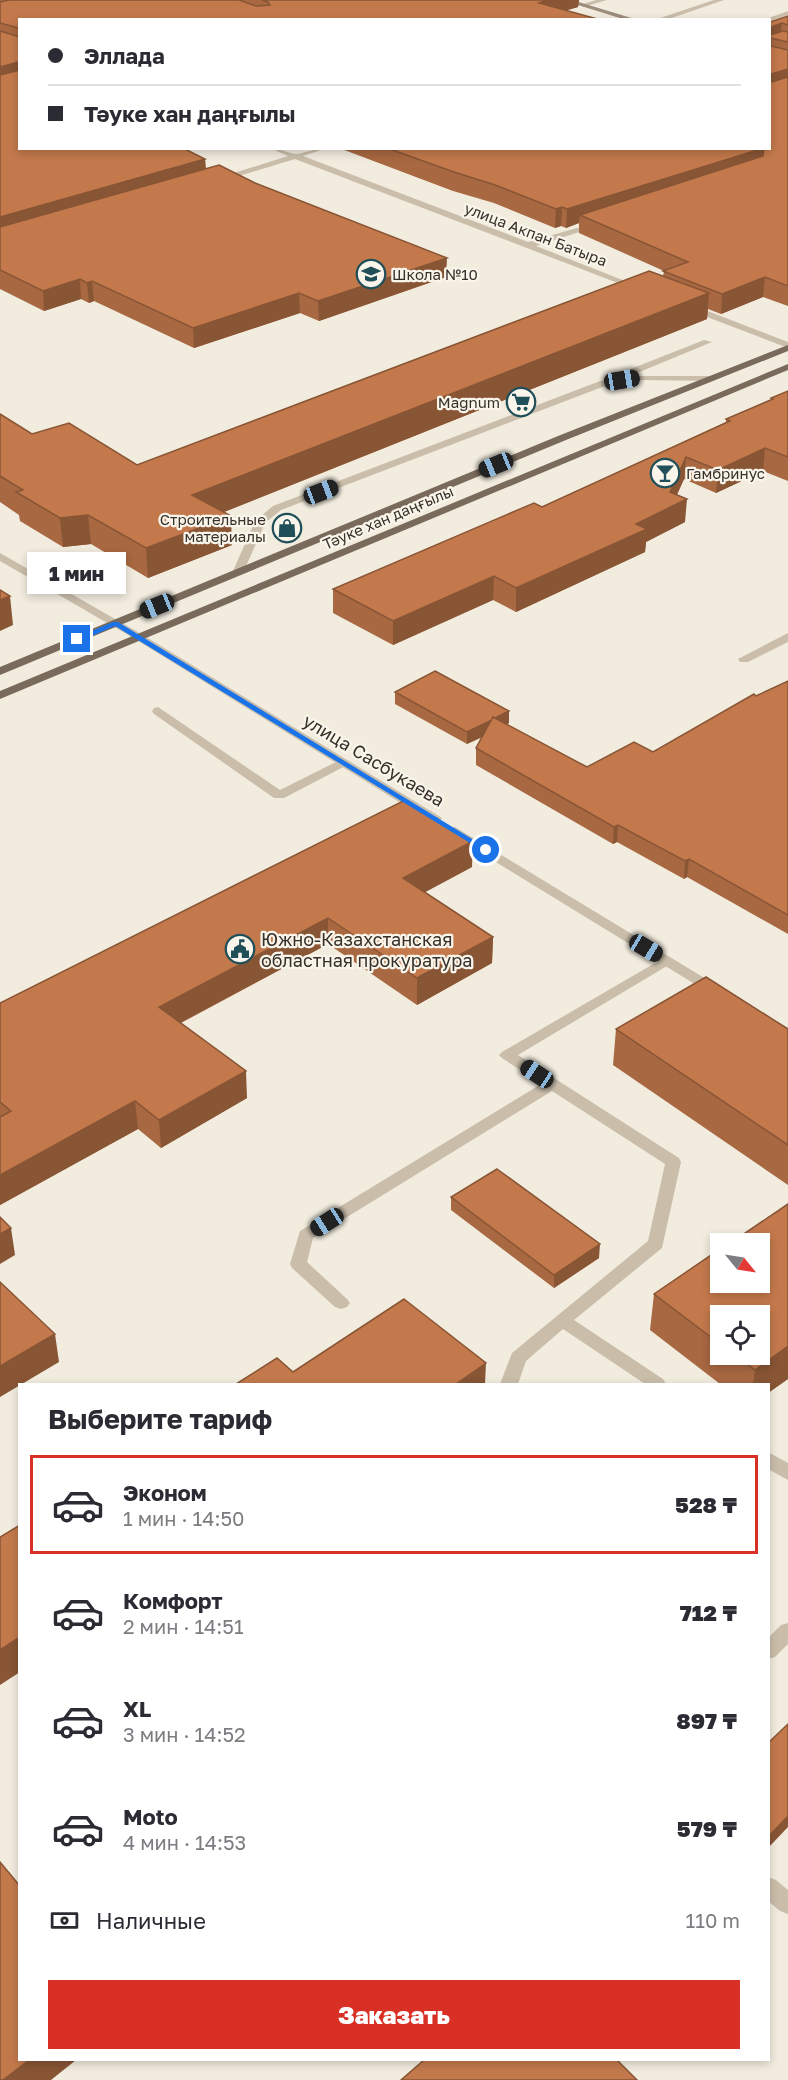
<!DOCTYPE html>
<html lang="ru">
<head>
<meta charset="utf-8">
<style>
  body { margin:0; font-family:"Golos Text",sans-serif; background:#f2f2f3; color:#2b2b33; height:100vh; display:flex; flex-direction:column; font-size:22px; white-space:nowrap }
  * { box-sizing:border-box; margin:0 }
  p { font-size:20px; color:#7c7c81 }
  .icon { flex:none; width:33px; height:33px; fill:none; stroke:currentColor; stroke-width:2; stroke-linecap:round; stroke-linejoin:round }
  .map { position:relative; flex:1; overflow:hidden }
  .drawer { position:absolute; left:18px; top:1383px; width:752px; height:678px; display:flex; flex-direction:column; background:#fff; border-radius:0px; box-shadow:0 3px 9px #0003 }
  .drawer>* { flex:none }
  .hud { position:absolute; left:18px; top:18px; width:753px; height:132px; border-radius:0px; box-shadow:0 3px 9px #0003; display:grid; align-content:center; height:132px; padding:0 30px; background:#fff }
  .needle { width:39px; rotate:120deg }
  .fabs { position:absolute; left:710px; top:1233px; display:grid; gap:12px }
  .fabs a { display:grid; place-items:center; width:60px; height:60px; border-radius:0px; background:#fff; box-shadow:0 3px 9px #0003; font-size:30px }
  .end { position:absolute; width:27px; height:27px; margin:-14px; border:8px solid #1a73e8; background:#fff; box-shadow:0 0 0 3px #fff }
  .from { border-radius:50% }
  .bubble { position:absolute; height:42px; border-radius:0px; background:#fff; box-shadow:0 3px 9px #0003; font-size:20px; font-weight:800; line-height:42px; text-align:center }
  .car { position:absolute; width:18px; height:36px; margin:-18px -9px; border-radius:8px; box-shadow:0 0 4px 2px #0007; background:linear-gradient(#222 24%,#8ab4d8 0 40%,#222 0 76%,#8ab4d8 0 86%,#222 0) }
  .hud b { display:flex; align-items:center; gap:21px; height:57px; font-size:22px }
  .hud b+b { border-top:2px solid #e1e1e2 }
  .hud i { width:15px; height:15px; background:#2b2b33 }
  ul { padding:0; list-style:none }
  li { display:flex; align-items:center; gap:18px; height:99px; margin:0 12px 9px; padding:0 18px; border:3px solid transparent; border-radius:0px }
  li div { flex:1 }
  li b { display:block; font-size:22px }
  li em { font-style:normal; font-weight:800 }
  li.selected { border-color:#d93025 }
  li>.icon { width:54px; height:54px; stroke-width:1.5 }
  h2 { padding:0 30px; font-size:27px; line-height:72px }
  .pay { display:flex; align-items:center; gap:15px; height:66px; padding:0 30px; font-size:22px }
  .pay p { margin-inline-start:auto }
  .cta { display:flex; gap:12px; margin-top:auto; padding:12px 30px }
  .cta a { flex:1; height:69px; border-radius:0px; background:#d93025; color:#fff; font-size:24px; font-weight:800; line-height:69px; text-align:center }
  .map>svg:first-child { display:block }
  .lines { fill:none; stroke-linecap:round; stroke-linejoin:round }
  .service { fill:#cabeab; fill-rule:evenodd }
  .minor { fill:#cabeab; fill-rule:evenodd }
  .secondary { fill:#9e8d7c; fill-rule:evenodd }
  .primary { fill:#7a6a5b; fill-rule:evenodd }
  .wall { fill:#a86841; fill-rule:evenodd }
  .shaded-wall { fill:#885535 }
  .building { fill:#c3794c; stroke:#885535; stroke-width:1.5 }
  .route { fill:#1a73e8 }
  .labels { text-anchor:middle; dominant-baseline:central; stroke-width:4.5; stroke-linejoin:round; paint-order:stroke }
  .far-street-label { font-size:15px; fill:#38302a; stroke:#faf5eb }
  .far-poi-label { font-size:15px; fill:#38302a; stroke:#faf5eb; text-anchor:start }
  .street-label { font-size:18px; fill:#38302a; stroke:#faf5eb }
  .poi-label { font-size:18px; fill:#38302a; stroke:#faf5eb; text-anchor:start }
</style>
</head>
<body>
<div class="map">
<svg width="788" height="2080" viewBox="0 0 788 2080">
  <rect width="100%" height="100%" fill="#f2ecdf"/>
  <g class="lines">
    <g class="service">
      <polygon points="596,0 607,0 583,7 580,5"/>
      <polygon points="714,0 724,0 666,20 654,20"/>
      <polygon points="704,340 712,342 630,376 710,376 715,379 713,381 641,380 605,386 281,510 265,523 243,573 235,573 233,571 255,521 273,506 600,381 625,377 621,374 623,372"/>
      <polygon points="158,707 280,790 340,760 345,759 351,763 284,798 274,798 154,714 152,711 154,708"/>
      <polygon points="667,956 674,960 672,963 518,1055 679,1158 681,1162 662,1248 574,1320 663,1379 666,1384 645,1384 563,1329 526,1361 518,1384 500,1384 512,1353 648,1241 665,1164 552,1091 313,1238 307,1262 347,1299 350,1303 347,1307 341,1309 335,1307 292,1268 290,1264 300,1231 541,1084 502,1058 499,1055 502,1052"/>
      <polygon points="768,1452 788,1463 788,1480 768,1469"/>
      <polygon points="788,1623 788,1644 775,1657 768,1659 768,1638 781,1625"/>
      <polygon points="768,1877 776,1880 788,1890 788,1914 780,1911 768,1901"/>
    </g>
    <g class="minor">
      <polygon points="788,11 788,15 770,21 763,20"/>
      <path d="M 270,148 C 280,148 288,153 296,154 C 302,154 316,148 327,148 L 303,156 L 528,242 L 601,221 L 601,225 L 536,246 L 643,288 L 636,290 L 295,159 L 219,182 L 212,180 L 288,156 Z"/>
      <polygon points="686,305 692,305 788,342 788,348 686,309"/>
      <polygon points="0,553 143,635 442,818 440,821 430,821 135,639 0,561"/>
      <polygon points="788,633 788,642 748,662 740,662 738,659"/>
      <polygon points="455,827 721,988 723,991 716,995 711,994 450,834 448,831 450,828"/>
    </g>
    <polygon class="secondary" points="562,0 572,0 638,20 626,20"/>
    <g class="primary">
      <polygon points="788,345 788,351 566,440 0,675 0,667 558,436"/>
      <polygon points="788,364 788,370 0,699 0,691"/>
    </g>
  </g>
  <g class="wall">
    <polygon points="0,0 579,0 578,7 568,10 20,20 20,148 205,159 206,169 446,277 319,321 300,313 194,348 94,301 89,303 81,299 44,311 0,289"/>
    <polygon points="788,16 788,306 763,297 721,314 708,309 707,319 224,512 232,545 148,578 91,544 63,547 20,521 19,515 0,502 0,414 32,434 137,465 663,276 664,271 579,233 579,223 566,228 561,226 555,228 494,203 453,191 339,148 770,148 770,22"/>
    <polygon points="788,391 788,481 763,471 716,493 684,479 677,495 685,522 646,542 645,552 516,612 493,600 393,645 333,613 333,589 542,507 726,422 726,419 771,400 771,398"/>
    <polygon points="788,681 788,934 687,877 684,879 617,842 613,844 476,765 476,748 483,737 467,744 395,704 395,692 509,711 509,723 507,724 587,767 653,752 756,696"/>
    <polygon points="472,867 425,892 493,937 492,963 417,1005 328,944 181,1023 247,1098 161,1148 138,1129 0,1205 0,1003"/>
    <polygon points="616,1029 788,1029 788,1185 613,1065"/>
    <polygon points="451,1197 599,1258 554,1288 451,1210"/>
    <path d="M 788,1204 L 788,1379 L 768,1393 L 768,1384 L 720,1384 L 650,1330 L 654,1294 ZM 720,1316 L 759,1354 L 720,1354 Z"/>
  </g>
  <g class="shaded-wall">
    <polygon points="548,0 579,0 578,7 538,18 539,3"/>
    <polygon points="782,23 780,39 770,38 771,27"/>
    <polygon points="18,62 19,79 0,84 0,67"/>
    <polygon points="788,69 788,78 770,91 770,80 771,74"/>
    <polygon points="764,148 762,166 580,215 579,223 566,228 567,209"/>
    <polygon points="205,159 206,177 0,237 0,217"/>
    <polygon points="562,207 561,226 555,228 556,209"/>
    <polygon points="447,258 446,277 319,321 318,301"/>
    <polygon points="765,277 763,297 721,314 722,294"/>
    <polygon points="80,279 81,299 44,311 43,291"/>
    <polygon points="92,281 94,301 89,303 87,283"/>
    <polygon points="299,293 300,313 194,348 193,328"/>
    <polygon points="709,293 707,319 194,524 192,495"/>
    <polygon points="765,448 763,471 716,493 718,470"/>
    <polygon points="686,457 684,479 671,507 687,499 685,522 646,542 645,552 516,612 516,588 636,524 670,492"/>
    <polygon points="88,515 91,544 63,547 60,518"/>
    <polygon points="231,516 232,545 148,578 146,548"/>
    <polygon points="494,576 493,600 393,645 393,621"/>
    <polygon points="10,596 13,625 0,631 0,600"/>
    <polygon points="509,711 509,723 467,744 467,732"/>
    <polygon points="618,825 617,842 613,844 614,827"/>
    <polygon points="473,841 472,867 403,904 403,878"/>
    <polygon points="689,859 687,877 684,879 685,861"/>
    <polygon points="328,918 328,944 161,1033 159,1007"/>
    <polygon points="493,937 492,963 417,1005 417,978"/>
    <polygon points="246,1071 247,1098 161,1148 159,1120"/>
    <polygon points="135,1101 138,1129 0,1205 0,1175"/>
    <polygon points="11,1228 15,1255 0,1264 0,1234"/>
    <polygon points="600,1244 599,1258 554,1288 554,1275"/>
    <polygon points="55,1334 59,1362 0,1397 0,1366"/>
    <polygon points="788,1346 788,1379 768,1393 768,1384 753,1384 755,1370"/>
    <polygon points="486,1363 485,1384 456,1384"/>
    <polygon points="20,1637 20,1672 0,1685 0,1650"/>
    <polygon points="788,1816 788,1827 768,1848 768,1837"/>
    <polygon points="29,2060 76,2060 51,2080 3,2080"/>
  </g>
  <g class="building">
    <polygon points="9,0 239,0 256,6 270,5 268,2 262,0 548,0 539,3 601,20 20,20 20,34 19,28 0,23 0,2"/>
    <polygon points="788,16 788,25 782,23 771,27 770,35 783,31 788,32 788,42 770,38 771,46 788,50 788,69 771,74 770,80 770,22"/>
    <polygon points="0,31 20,37 20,63 18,62 0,67"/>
    <polygon points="20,70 20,148 183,148 205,159 0,217 0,75"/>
    <polygon points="788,77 788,286 765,277 722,294 663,271 688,262 580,215 763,156 764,148 770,148 770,80 772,82"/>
    <polygon points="387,148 764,148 567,209 562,207 556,209 495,185 454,172"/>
    <polygon points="219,165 255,183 447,258 318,301 299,293 193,328 92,281 87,283 80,279 43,291 0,270 0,227"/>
    <polygon points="649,271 709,293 192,495 231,516 146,548 88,515 60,518 16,492 23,490 0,476 0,414 32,434 69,423 137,465"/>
    <polygon points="788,391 788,457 765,448 718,470 686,457 670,492 687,499 636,524 647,529 516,588 494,576 393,621 333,589 534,503 542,507 730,421 726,419 773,399 771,398"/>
    <polygon points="0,590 10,596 0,600"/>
    <polygon points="435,671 509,711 495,718 493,717 492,720 467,732 395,692"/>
    <polygon points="788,681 788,915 689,859 685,861 618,825 614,827 476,748 493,717 587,767 634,742 653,752 754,694 756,696"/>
    <polygon points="405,800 473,841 403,878 493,937 417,978 328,918 159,1007 246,1071 159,1120 135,1101 0,1175 0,1117 11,1111 0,1102 0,1003"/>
    <polygon points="706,977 788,1029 788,1145 616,1029"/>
    <polygon points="497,1169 600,1244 554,1275 451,1197"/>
    <polygon points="788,1204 788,1346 755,1370 734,1354 759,1354 759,1316 720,1316 720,1344 654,1294 720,1249 720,1282 759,1282 759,1244 729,1244"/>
    <polygon points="0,1217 11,1228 0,1234"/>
    <polygon points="0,1282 55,1334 0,1366"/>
    <polygon points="404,1299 486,1363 456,1384 236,1384 277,1358 293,1372"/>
    <polygon points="20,1525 20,1637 0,1650 0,1537"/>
    <polygon points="788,1724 788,1816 768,1837 768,1743"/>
    <polygon points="0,1862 20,1886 20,2060 29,2060 3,2080 0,2080"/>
    <polygon points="424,2060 617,2060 637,2080 401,2080"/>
  </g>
  <polygon class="route" points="113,622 118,622 490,850 483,851 115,626 80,641 73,639"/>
  <defs>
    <g id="school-ring" transform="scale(1.5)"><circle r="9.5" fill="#faf5eb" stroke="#204e59" stroke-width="1.5"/><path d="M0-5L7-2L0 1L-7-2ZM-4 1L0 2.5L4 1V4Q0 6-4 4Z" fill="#204e59"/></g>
    <g id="supermarket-ring" transform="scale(1.5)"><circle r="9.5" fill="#faf5eb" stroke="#204e59" stroke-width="1.5"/><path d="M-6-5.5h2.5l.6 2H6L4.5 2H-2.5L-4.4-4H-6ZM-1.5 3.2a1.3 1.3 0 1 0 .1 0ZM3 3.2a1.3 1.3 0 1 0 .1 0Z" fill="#204e59"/></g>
    <g id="bar-ring" transform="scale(1.5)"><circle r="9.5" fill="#faf5eb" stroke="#204e59" stroke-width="1.5"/><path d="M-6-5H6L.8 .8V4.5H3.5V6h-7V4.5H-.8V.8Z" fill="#204e59"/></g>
    <g id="shop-ring" transform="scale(1.5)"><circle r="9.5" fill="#faf5eb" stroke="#204e59" stroke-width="1.5"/><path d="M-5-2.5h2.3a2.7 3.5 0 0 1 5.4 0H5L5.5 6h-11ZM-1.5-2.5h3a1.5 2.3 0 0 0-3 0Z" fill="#204e59"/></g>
    <g id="civic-ring" transform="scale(1.5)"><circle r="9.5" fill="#faf5eb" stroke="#204e59" stroke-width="1.5"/><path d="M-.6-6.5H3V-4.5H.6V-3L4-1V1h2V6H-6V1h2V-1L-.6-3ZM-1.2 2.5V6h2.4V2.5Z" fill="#204e59"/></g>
  </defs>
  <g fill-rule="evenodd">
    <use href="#school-ring" x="371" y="274"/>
    <use href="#supermarket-ring" x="521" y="402"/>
    <use href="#bar-ring" x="665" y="473"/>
    <use href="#shop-ring" x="287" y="528"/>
    <use href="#civic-ring" x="240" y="949"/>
  </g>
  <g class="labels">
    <g class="far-street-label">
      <text transform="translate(536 234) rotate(21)">улица Акпан Батыра</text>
      <text transform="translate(388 517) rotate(-23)">Тәуке хан даңғылы</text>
    </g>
    <g class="far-poi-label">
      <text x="392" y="274">Школа №10</text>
      <text x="500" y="402" text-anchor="end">Magnum</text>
      <text x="686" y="473">Гамбринус</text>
      <text x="266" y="519" text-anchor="end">Строительные<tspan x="266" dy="17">материалы</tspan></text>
    </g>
    <g class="street-label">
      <text transform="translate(374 760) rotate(31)">улица Сасбукаева</text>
    </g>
    <g class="poi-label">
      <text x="261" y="939">Южно-Казахстанская<tspan x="261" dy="21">областная прокуратура</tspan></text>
    </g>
  </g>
</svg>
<div class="fabs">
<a><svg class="needle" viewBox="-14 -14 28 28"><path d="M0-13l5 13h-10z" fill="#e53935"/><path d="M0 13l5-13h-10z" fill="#7c7c81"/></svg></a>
<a><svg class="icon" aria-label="locate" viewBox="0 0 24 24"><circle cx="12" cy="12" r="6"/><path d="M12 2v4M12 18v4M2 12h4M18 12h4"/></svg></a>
</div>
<i class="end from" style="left:486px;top:850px"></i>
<i class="end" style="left:77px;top:639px"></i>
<div class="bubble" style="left:27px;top:552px;width:99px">1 мин</div>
<i class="car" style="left:622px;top:380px;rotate:81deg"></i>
<i class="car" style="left:496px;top:465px;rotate:248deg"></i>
<i class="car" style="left:321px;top:492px;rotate:69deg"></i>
<i class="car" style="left:157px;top:606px;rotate:248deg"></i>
<i class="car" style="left:646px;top:948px;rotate:121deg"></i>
<i class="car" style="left:537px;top:1074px;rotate:303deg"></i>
<i class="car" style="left:327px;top:1222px;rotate:238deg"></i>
<div class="hud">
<b><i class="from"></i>Эллада</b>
<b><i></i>Тәуке хан даңғылы</b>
</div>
<section class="drawer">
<h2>Выберите тариф</h2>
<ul>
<li class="selected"><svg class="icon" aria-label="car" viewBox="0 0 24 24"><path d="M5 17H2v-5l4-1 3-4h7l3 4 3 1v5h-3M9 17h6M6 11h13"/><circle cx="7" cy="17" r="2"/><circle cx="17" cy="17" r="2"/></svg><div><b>Эконом</b><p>1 мин · 14:50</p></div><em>528 ₸</em></li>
<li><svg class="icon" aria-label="car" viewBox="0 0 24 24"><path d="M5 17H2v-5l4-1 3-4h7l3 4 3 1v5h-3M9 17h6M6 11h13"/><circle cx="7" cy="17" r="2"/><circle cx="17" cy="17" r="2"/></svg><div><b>Комфорт</b><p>2 мин · 14:51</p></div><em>712 ₸</em></li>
<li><svg class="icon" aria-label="car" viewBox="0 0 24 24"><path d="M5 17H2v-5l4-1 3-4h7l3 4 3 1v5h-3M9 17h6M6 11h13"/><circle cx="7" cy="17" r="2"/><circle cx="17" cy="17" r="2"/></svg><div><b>XL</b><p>3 мин · 14:52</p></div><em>897 ₸</em></li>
<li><svg class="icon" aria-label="car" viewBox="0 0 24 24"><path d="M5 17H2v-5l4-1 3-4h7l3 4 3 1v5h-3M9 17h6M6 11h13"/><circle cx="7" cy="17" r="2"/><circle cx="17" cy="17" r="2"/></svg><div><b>Moto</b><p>4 мин · 14:53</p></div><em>579 ₸</em></li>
</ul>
<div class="pay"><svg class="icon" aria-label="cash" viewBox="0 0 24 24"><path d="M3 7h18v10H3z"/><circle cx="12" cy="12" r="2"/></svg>Наличные<p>110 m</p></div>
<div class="cta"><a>Заказать</a></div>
</section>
</div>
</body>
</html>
